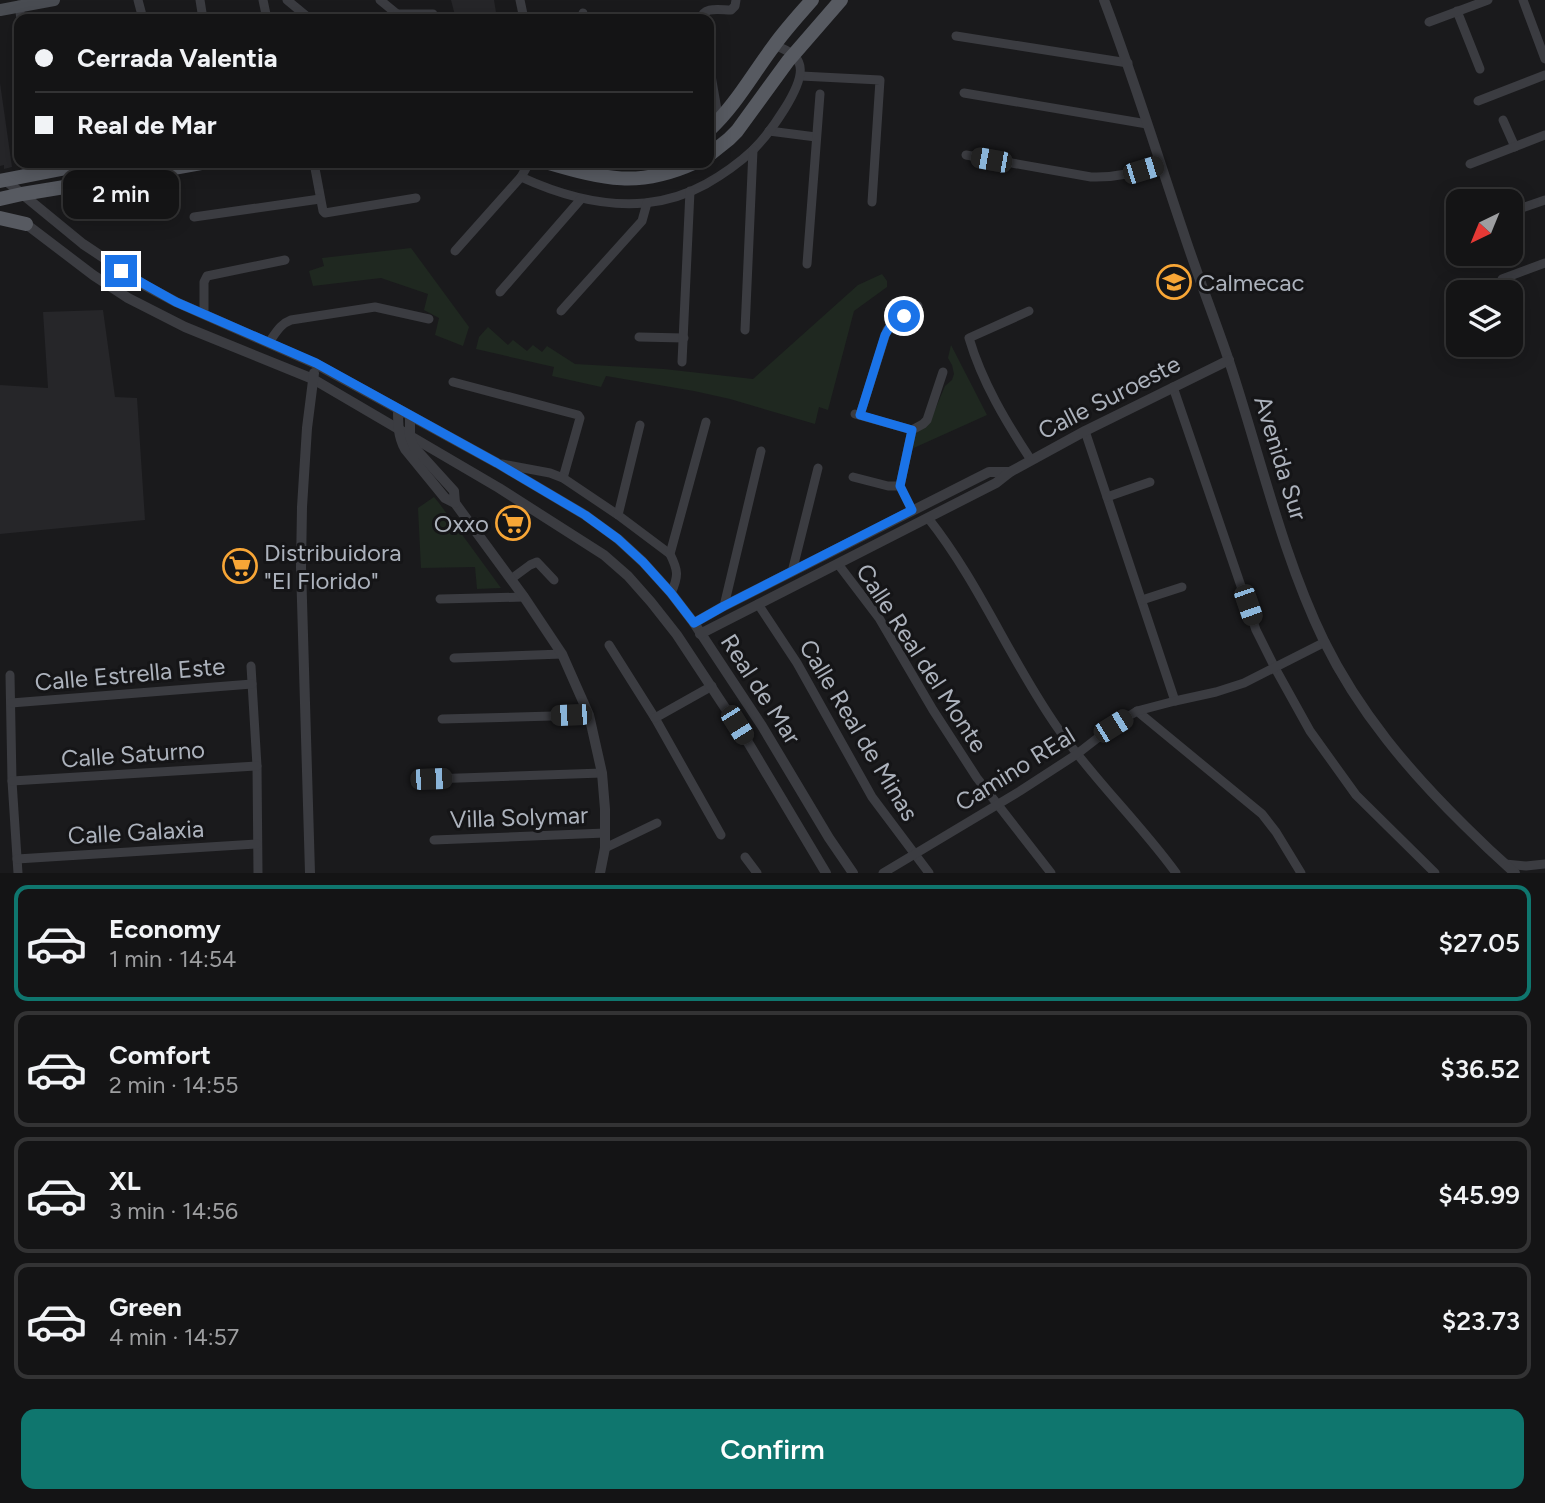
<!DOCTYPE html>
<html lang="en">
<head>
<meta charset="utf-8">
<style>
  body { margin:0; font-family:Figtree,sans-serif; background:#212122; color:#f1f3f6; height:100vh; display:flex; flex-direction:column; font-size:26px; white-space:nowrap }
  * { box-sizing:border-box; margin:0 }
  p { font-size:23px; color:#9d9ea0 }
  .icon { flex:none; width:38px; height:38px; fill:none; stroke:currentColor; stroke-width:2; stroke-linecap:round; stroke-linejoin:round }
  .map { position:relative; height:873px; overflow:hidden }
  .side { display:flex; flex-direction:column; background:#141415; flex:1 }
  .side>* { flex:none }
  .top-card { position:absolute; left:14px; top:14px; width:700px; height:154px; border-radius:14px; box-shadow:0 4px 18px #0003,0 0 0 2px #333334; display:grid; align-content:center; height:154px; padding:0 21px; background:#141415 }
  .needle { width:46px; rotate:223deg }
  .controls { position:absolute; left:1446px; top:189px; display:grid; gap:14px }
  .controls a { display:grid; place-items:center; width:77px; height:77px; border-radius:14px; background:#141415; box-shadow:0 4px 18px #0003,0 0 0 2px #333334; font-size:35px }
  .end { position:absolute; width:32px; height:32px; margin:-16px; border:9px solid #1a73e8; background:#fff; box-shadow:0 0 0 4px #fff }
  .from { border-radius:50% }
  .bubble { position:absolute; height:49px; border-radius:14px; background:#141415; box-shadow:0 4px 18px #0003,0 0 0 2px #333334; font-size:23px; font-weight:600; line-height:49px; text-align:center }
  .car { position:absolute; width:21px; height:42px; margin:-21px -10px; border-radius:9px; box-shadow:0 0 5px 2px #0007; background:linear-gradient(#222 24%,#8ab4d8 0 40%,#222 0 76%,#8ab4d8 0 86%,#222 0) }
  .top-card b { display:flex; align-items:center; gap:24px; height:66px; font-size:26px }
  .top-card b+b { border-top:2px solid #333334 }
  .top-card i { width:18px; height:18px; background:#f1f3f6 }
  ul { padding:12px 0 0; list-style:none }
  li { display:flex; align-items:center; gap:21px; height:116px; margin:0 14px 10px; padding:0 7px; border:4px solid #333334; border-radius:14px }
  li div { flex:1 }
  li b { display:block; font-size:26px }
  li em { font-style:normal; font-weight:600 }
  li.on { border-color:#0f766e }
  li>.icon { width:63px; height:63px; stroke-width:1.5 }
  .cta { display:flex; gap:14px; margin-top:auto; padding:14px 21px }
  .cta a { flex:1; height:80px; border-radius:14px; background:#0f766e; color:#fff; font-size:28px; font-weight:600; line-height:80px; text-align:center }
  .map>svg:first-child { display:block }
  .built { fill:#262629 }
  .green { fill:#1f2820 }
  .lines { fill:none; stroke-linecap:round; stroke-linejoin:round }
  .minor { stroke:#3b3c41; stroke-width:9 }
  .tertiary { stroke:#3b3c41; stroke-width:10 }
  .secondary { stroke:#494c52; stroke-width:12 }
  .primary { stroke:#575a61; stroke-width:14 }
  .route { stroke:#1a73e8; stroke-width:9 }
  .labels { text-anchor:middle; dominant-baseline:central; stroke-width:6; stroke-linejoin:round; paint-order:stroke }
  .poi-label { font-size:24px; fill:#acb2bc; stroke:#151517; text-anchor:start }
  .street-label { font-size:24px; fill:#acb2bc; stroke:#151517 }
</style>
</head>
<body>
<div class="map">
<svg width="1545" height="873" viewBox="0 0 1545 873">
  <rect width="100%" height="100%" fill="#1a1a1c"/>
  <g class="built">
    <polygon points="451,0 494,0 497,19 456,19"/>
    <polygon points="0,83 12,167 4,169 4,165 0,166"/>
    <polygon points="103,310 115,397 137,398 145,520 0,534 0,385 48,388 43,312"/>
  </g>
  <g class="green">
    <polygon points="411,248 469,327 463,346 435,335 439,318 424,310 428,294 381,278 313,286 309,271 324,266 322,258"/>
    <polygon points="882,274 887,281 887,287 854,311 828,410 819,407 815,424 730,399 694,391 606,376 601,387 552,376 554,367 476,349 479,337 488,327 508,345 513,340 527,351 533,345 542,352 547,346 575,364 664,369 753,379 858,285"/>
    <polygon points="951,345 987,415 907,451 911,435 929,424 945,386 952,380 954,374 952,365 948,358"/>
    <polygon points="434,497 439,503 501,588 477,589 475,567 421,568 418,508"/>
  </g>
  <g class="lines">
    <g class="minor">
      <polyline points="138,0 143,19"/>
      <polyline points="200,0 203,19"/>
      <polyline points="263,0 267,19"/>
      <polyline points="287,0 310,19"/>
      <polyline points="380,0 397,14 397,19"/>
      <polyline points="520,0 524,19"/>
      <polyline points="1523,0 1545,59"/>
      <polyline points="19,5 21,19"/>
      <polyline points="1457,11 1480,69"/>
      <polyline points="583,13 584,19"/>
      <polyline points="397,14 433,14"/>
      <polyline points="641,18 641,19"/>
      <path d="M 701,19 C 703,6 720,10 731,10 L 735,6 L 736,0"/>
      <polyline points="1429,22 1488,0"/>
      <polyline points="956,36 1128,63"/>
      <polyline points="709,64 719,121"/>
      <polyline points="801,76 880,80 872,202"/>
      <polyline points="964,93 1147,124"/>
      <polyline points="1478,101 1545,75"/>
      <polyline points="1503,120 1515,147"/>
      <polyline points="769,131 816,137"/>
      <path d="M 966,155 L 1091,177 C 1116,178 1137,172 1160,165"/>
      <polyline points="314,163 323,211 325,213 416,198"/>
      <polyline points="1470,164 1545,135"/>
      <path d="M 521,177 C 560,195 601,207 645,203 C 665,201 688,194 706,184 C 722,175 739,163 753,150 C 767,136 808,83 799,63 C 795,53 784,49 774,45"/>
      <polyline points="1510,212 1545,200"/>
      <polyline points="194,217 320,199"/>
      <polyline points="455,251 521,177 529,163"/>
      <polyline points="807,264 820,94"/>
      <polyline points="1502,279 1545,263"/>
      <polyline points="500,292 581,199"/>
      <polyline points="561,311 642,221 647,203"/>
      <path d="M 1029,311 L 969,338 C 982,382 1006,422 1031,460"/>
      <polyline points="204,314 204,282 207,276 285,260"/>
      <polyline points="745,330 753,150"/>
      <polyline points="639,337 684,338"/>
      <path d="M 269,342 C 276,333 280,324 291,320 L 375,307 L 429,319"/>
      <polyline points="682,362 690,191"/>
      <polyline points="453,382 578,415 580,418 563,478"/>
      <polyline points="1173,387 1256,630 1275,668 1310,731 1356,795 1435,873"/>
      <polyline points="855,414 912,430"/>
      <polyline points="860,415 887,330 891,325 918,306"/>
      <polyline points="1085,431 1175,701"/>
      <polyline points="502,464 550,473 563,478 618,515 670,554"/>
      <polyline points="853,477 888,486 900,486"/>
      <polyline points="900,486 912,430 923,424 927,420 943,372"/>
      <polyline points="900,486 912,510"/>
      <polyline points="1107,497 1150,482"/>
      <polyline points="618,515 640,425"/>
      <path d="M 928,518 C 979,582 1010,660 1057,727 C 1093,779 1139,822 1176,873"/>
      <polyline points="838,564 879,618 933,710 977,778 1051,873"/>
      <polyline points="792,572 818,468"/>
      <polyline points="511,579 530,565 537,562 554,580"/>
      <path d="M 671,593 C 679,576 678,570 670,554 L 706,422"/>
      <polyline points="440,599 524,597"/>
      <polyline points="1142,600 1182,587"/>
      <polyline points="758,604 797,663 872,797 929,873"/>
      <polyline points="724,606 761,451"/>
      <polyline points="609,645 655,718 721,835"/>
      <polyline points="454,658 562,654"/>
      <polyline points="251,666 257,766 258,873"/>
      <polyline points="10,675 12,781 18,873"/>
      <polyline points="11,703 252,684"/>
      <polyline points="1137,711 1262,814 1276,832 1301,873"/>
      <polyline points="655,718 712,686"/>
      <polyline points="442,719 589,715"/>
      <polyline points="431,779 602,773"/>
      <polyline points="12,781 257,766"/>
      <polyline points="434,840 605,833"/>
      <polyline points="605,848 657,823"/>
      <polyline points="745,857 757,873"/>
      <polyline points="17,859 257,844"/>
      <polyline points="1505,864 1526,866 1545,864"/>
      <polyline points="883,873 1020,791 1077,754 1113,726 1137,711 1175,701 1216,692 1244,683 1325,642"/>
    </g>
    <g class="tertiary">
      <path d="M 1104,0 C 1133,76 1157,154 1183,231 C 1197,274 1214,317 1229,361 C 1260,454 1281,552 1324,641 C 1359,712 1409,771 1465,826 C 1481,842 1498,858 1515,873"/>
      <polyline points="5,180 83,244 146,286 176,302 316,364 497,463 585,515 618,539 643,562 671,593 694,623 762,726 829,838 853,873"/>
      <polyline points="26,224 93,275 128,298 185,327 313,379 499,488 604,555 628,576 651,602 677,635 749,744 826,873"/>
      <path d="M 398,409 C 398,424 398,436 405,449 L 445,498 L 455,503 L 524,597 L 562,654 L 589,715 L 602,773 L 605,809 L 605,848 L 600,873"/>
      <polyline points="410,416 410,437 414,447 454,491 455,503"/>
      <polyline points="694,623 724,606 989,472 1010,472"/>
      <polyline points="700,634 996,483 1010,472 1085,431 1229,360"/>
      <polyline points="310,873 301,567 302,507 307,428 314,373"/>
    </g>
    <polyline class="secondary" points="0,10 54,0"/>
    <g class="primary">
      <path d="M 709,130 C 735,106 752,75 773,47 C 785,30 799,15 812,0"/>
      <polyline points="709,155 729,139 737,131 788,61 841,0"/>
      <path d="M 549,163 C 604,179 639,188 694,163"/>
      <polyline points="0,181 92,163"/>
      <polyline points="0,199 22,194 107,180 201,163"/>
      <polyline points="0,218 26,224"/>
    </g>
  </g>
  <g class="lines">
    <polyline class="route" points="121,271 176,302 316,363 497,463 585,515 618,539 643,562 671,593 694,623 724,606 912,510 900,486 912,430 860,415 885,335 891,325 904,316"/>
  </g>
  <defs>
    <g id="school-ring" transform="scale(1.75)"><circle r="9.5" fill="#151517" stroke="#f8a636" stroke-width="1.5"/><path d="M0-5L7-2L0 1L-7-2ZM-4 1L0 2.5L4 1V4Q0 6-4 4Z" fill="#f8a636"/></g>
    <g id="supermarket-ring" transform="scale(1.75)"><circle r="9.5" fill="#151517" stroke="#f8a636" stroke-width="1.5"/><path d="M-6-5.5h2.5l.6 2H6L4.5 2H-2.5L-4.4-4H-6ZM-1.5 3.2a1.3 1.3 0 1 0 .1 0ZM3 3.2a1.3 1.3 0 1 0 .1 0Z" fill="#f8a636"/></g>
  </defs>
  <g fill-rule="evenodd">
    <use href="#school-ring" x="1174" y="282"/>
    <use href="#supermarket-ring" x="513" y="523"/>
    <use href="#supermarket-ring" x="240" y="566"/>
  </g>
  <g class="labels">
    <g class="poi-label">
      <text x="1198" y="282">Calmecac</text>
      <text x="489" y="523" text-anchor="end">Oxxo</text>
      <text x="264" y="552">Distribuidora<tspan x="264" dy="28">"El Florido"</tspan></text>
    </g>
    <g class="street-label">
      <text transform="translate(1109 397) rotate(-27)">Calle Suroeste</text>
      <text transform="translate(1281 458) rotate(73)">Avenida Sur</text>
      <text transform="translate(922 658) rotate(57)">Calle Real del Monte</text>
      <text transform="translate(130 674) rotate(-5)">Calle Estrella Este</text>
      <text transform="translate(761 689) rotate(57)">Real de Mar</text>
      <text transform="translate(859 730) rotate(59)">Calle Real de Minas</text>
      <text transform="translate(133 754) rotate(-4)">Calle Saturno</text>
      <text transform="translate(1015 769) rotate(-32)">Camino REal</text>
      <text transform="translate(519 817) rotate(-2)">Villa Solymar</text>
      <text transform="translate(136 832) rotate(-3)">Calle Galaxia</text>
    </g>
  </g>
</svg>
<div class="controls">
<a><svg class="needle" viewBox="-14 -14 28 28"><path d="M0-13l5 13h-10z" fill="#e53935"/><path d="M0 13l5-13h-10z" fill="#9d9ea0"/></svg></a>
<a><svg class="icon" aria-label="layers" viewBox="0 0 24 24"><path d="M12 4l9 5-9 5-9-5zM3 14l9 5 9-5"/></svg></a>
</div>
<i class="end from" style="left:904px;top:316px"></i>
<i class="end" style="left:121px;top:271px"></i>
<div class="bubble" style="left:63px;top:170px;width:116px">2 min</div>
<i class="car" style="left:991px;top:160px;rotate:280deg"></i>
<i class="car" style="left:1143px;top:170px;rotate:73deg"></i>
<i class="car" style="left:1248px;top:605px;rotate:161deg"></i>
<i class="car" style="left:571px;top:715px;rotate:268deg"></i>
<i class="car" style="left:737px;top:725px;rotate:148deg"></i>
<i class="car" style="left:1113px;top:726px;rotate:58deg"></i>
<i class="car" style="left:431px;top:779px;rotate:88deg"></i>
<div class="top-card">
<b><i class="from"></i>Cerrada Valentia</b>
<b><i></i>Real de Mar</b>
</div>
</div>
<section class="side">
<ul>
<li class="on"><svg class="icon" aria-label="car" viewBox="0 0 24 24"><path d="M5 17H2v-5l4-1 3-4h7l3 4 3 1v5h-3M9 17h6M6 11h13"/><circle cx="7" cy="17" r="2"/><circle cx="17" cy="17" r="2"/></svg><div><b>Economy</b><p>1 min · 14:54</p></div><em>$27.05</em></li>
<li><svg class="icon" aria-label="car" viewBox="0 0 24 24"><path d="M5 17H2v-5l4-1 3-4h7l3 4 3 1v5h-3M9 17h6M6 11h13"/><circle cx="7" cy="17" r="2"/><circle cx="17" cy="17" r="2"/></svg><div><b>Comfort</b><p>2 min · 14:55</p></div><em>$36.52</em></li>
<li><svg class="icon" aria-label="car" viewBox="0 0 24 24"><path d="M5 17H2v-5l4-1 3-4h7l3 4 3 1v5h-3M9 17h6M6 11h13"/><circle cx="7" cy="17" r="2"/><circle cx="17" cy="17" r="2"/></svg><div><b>XL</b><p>3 min · 14:56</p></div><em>$45.99</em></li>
<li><svg class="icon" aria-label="car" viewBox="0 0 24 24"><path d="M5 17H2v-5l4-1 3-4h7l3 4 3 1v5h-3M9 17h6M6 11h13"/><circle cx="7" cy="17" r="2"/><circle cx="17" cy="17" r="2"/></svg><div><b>Green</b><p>4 min · 14:57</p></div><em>$23.73</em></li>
</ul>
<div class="cta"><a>Confirm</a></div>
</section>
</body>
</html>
